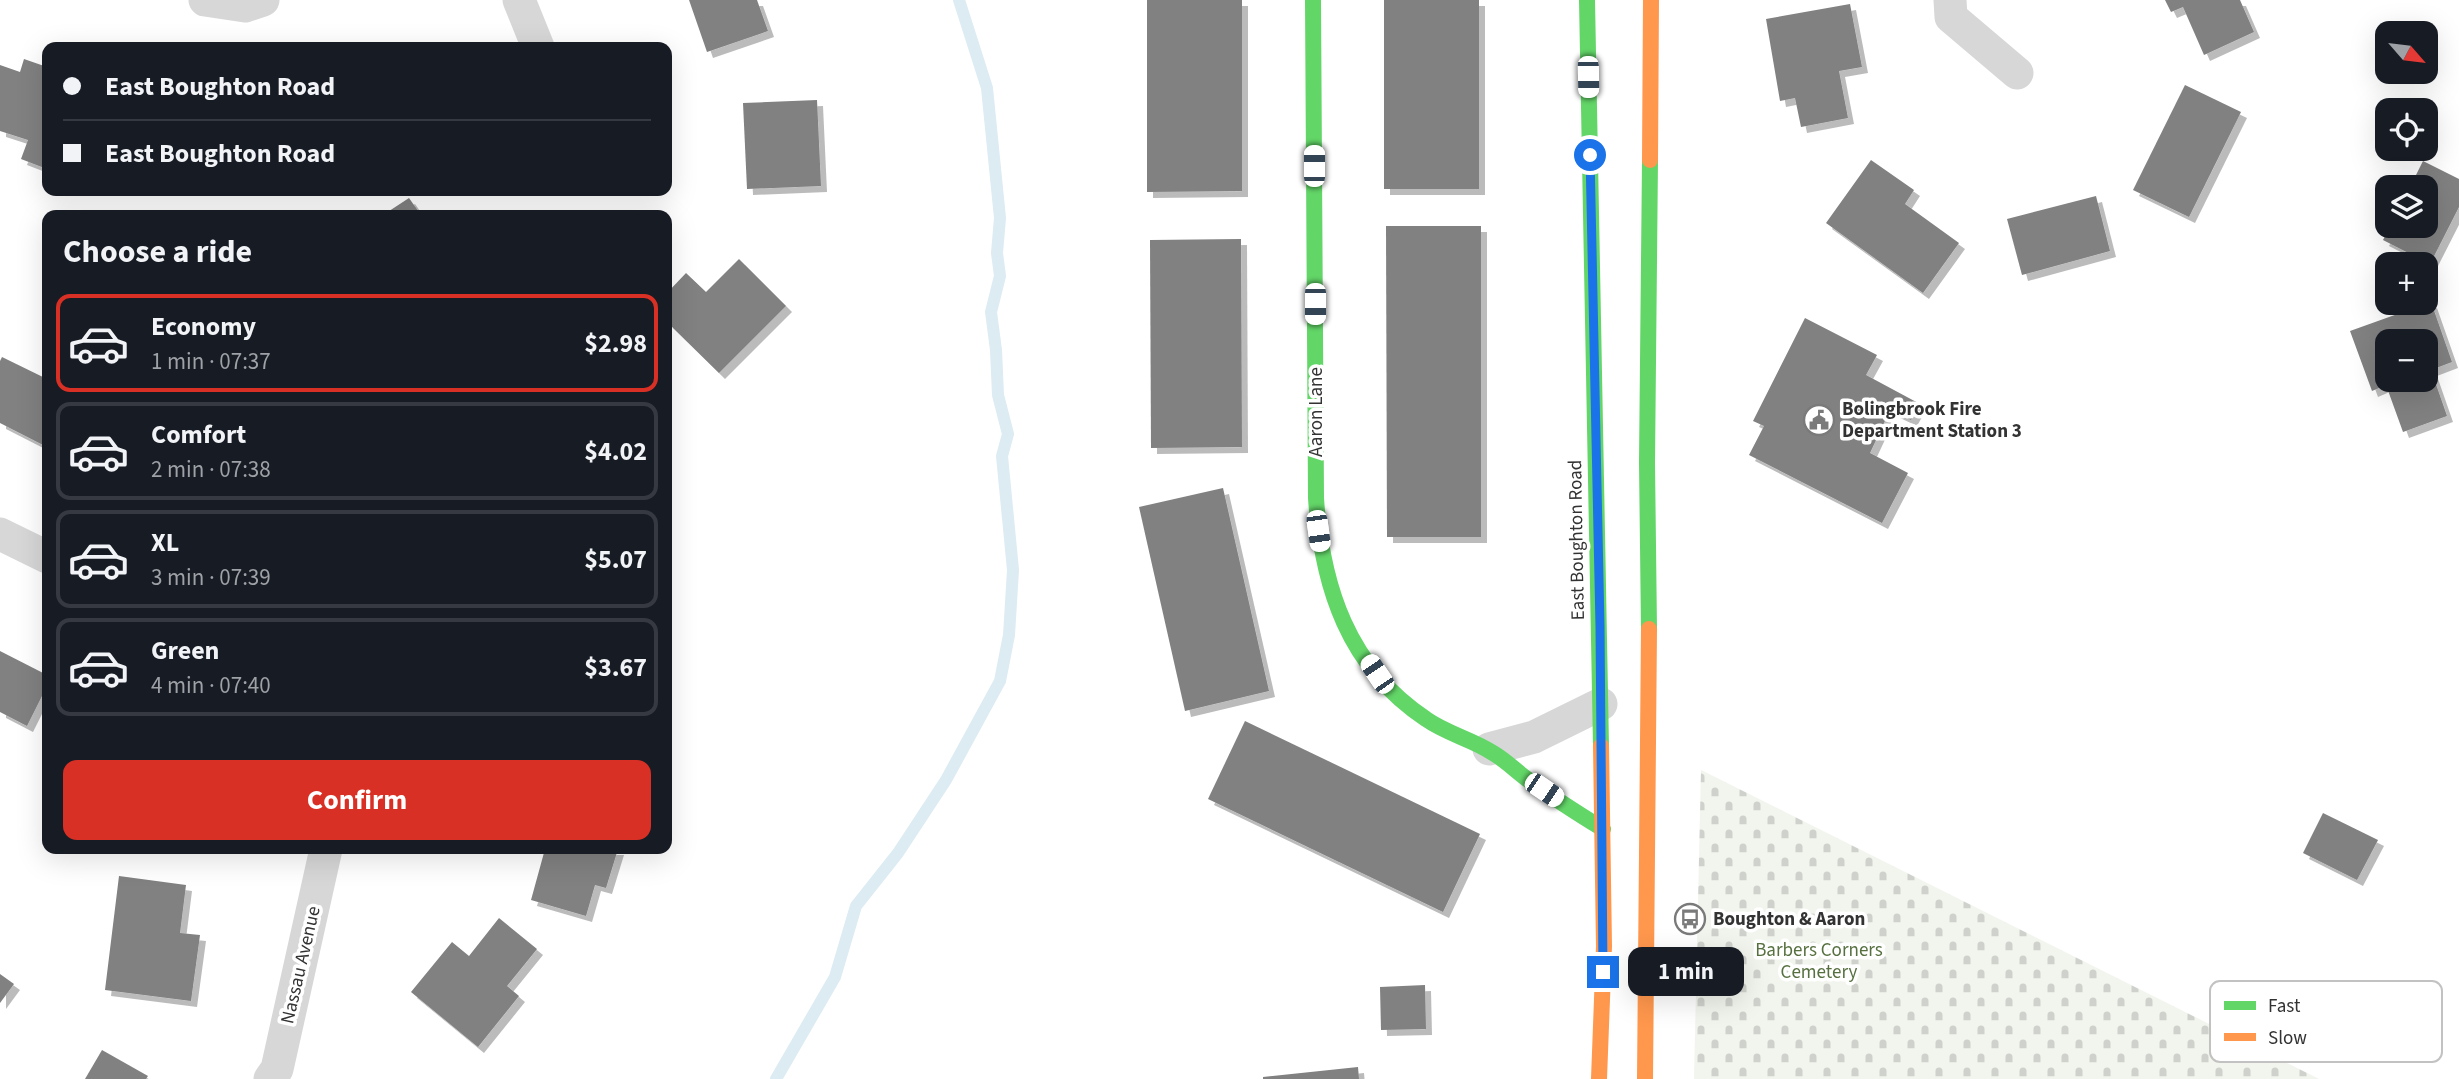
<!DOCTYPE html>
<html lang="en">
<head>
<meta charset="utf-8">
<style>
  body { margin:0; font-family:"Source Sans 3",sans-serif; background:#20242c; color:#f1f3f6; height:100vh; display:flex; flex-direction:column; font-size:26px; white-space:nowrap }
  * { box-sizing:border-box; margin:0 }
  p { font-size:23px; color:#9ea1a6 }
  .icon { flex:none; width:38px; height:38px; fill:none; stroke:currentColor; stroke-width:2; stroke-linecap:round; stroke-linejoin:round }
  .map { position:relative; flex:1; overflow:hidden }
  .sheet { position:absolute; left:42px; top:210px; width:630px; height:644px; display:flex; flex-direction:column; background:#171b24; border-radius:14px; box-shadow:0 7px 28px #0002 }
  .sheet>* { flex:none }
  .banner { position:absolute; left:42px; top:42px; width:630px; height:154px; border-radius:14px; box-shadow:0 7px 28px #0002; display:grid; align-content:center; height:154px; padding:0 21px; background:#171b24 }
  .needle { width:46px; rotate:118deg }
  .fabs { position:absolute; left:2375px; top:21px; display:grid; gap:14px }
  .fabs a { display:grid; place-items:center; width:63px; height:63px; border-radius:14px; background:#171b24; box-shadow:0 7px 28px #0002; font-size:35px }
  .end { position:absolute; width:32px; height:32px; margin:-16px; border:9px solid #1a73e8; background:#fff; box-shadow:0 0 0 4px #fff }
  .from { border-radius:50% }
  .bubble { position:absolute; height:49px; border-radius:14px; background:#171b24; box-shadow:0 7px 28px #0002; font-size:23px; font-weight:700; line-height:49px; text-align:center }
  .car { position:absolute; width:21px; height:42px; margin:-21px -10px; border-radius:9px; box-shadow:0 0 5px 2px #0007; background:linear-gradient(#fff 24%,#345 0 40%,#fff 0 76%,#345 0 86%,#fff 0) }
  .banner b { display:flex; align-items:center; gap:24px; height:66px; font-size:26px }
  .banner b+b { border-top:2px solid #363941 }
  .banner i { width:18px; height:18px; background:#f1f3f6 }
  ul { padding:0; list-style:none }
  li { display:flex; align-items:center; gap:21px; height:98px; margin:0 14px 10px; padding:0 7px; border:4px solid #363941; border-radius:14px }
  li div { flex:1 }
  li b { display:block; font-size:26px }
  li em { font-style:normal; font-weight:700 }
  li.active { border-color:#d93025 }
  li>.icon { width:63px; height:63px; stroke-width:1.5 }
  h2 { padding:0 21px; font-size:32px; line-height:84px }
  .cta { display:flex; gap:14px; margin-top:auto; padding:14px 21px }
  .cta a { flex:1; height:80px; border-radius:14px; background:#d93025; color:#fff; font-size:28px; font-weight:700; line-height:80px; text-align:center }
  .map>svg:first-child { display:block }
  .cemetery { fill:url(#cemetery-stones) }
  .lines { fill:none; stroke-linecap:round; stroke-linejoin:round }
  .stream { stroke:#ddebf3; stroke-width:12 }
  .building { fill:#818181; fill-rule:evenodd; filter:url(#shadow) }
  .street { stroke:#d7d7d7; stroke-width:33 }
  .fast { stroke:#63d668; stroke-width:16 }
  .slow { stroke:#ff974d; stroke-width:16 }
  .route { stroke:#1a73e8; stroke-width:9 }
  .labels { text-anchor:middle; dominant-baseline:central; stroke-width:7; stroke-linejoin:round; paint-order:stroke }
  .poi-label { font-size:19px; font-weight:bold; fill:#333; stroke:#fff; text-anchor:start }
  .street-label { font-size:19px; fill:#333; stroke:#fff }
  .park-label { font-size:19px; fill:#56703f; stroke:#fff }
  .key { fill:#fff; stroke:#c2c2c2; stroke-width:2 }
  .key-label { font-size:19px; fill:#333 }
</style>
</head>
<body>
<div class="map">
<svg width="2459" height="1079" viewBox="0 0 2459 1079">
  <defs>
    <pattern id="cemetery-stones" width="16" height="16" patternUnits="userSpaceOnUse" patternTransform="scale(1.75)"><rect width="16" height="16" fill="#f1f5ed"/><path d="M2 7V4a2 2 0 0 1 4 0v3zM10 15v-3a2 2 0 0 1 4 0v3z" fill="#cfd2cc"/></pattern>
    <filter id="shadow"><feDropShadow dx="6" dy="6" stdDeviation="0" flood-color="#0004"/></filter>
  </defs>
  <rect width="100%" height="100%" fill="#fff"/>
  <polygon class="cemetery" points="1701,770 2319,1079 1694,1079"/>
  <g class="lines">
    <polyline class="stream" points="776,1079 835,977 856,906 898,853 946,780 1000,681 1009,635 1013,570 1002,456 1008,434 998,395 996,350 991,312 1000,276 997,253 1000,218 987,88 959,0"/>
  </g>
  <g class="building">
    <polygon points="689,0 757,0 768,31 707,52"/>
    <polygon points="1147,0 1242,0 1242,191 1147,192"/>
    <rect x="1384" y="0" width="95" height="189"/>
    <polygon points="2165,0 2240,0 2254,32 2204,55 2183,7 2171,12"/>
    <polygon points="1850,4 1862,67 1839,71 1848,118 1801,127 1795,98 1780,101 1766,19"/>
    <polygon points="24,59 47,67 47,169 21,159 28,140 0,131 0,65 20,72"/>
    <polygon points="2185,85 2241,112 2189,217 2133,190"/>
    <polygon points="817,100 821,186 747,189 743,103"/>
    <polygon points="1871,160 1914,190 1905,204 1959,243 1923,293 1826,223"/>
    <polygon points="2423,161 2459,179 2459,207 2430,264 2383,240 2390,226 2426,226 2426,187 2410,187"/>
    <polygon points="2096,196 2110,251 2022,275 2007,219"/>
    <polygon points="409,198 421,215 383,215"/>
    <polygon points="1386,226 1481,226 1481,537 1387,537"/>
    <polygon points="1241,239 1242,447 1151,448 1150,240"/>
    <polygon points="739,259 786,306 719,373 667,322 667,293 686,273 706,292"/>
    <path d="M 2431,302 L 2452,362 L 2431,370 L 2447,416 L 2403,432 L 2386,385 L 2372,391 L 2350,331 ZM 2387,341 L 2426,341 L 2426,380 L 2387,380 Z"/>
    <polygon points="1805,318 1877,355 1866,375 1920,404 1911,420 1890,410 1870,453 1908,473 1882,523 1749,455 1764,426 1753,421"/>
    <polygon points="2,357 47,379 47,447 0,423 0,361"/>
    <polygon points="1223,488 1269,691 1185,711 1139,507"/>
    <polygon points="0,651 47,675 47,686 27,726 0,712"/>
    <polygon points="1245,721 1480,834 1443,912 1208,799"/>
    <polygon points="2323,813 2378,840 2357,880 2303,853"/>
    <polygon points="545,849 618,849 606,888 595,885 586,916 531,900"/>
    <polygon points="119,876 186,885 180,933 200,935 191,1001 105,990"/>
    <polygon points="499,918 537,949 507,986 519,996 478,1047 411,992 452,942 469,956"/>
    <polygon points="0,974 14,984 0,1003"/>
    <polygon points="1425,985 1426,1029 1381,1030 1380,987"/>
    <polygon points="102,1050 148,1076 146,1079 85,1079"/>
    <polygon points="1358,1067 1359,1079 1263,1079 1263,1077"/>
  </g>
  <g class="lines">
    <g class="street">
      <polyline points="205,0 245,6 263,0"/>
      <polyline points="519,0 538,47"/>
      <polyline points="1950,0 1951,17 2017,73"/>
      <polyline points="0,534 47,557"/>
      <polyline points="1489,749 1534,737 1601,704"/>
      <polyline points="270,1079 277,1069 326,849"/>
    </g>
    <g class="fast">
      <path d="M 1313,0 L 1316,498 C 1322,587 1348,667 1426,719 C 1447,734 1472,739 1493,753 C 1505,760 1515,770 1527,779 C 1552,797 1577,813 1603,829"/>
      <polyline points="1587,0 1601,746"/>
      <polyline points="1649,629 1647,463 1650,160"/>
    </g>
    <g class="slow">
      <polyline points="1650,160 1651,0"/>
      <polyline points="1599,1079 1604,946 1601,746"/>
      <polyline points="1645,1079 1649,629"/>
    </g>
  </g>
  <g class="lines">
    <polyline class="route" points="1590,155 1600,626 1603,972"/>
  </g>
  <defs>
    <g id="civic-ring" transform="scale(1.575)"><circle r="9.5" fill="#fff" stroke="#7a7a7a" stroke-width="1.5"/><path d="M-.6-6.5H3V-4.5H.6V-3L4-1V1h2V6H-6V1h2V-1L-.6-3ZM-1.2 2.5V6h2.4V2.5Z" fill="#7a7a7a"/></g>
    <g id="bus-ring" transform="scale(1.575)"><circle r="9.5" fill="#fff" stroke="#7a7a7a" stroke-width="1.5"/><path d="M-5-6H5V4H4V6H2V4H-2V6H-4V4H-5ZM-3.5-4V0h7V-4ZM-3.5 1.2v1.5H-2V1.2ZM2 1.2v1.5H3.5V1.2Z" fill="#7a7a7a"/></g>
  </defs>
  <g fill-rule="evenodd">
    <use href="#civic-ring" x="1819" y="420"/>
    <use href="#bus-ring" x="1690" y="919"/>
  </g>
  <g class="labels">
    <g class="poi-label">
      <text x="1842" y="409">Bolingbrook Fire<tspan x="1842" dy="22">Department Station 3</tspan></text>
      <text x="1713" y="919">Boughton &amp; Aaron</text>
    </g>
    <g class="street-label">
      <text transform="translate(1316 412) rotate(-90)">Aaron Lane</text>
      <text transform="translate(1577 540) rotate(-91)">East Boughton Road</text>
      <text transform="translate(301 965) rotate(-77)">Nassau Avenue</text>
    </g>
    <g class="park-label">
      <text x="1819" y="950">Barbers Corners<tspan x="1819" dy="22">Cemetery</tspan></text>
    </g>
  </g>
  <rect x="2210" y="981" width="232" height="81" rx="10" class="key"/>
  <rect x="2224" y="1001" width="32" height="9" fill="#63d668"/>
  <rect x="2224" y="1033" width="32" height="8" fill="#ff974d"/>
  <g class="key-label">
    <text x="2268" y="1012">Fast</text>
    <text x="2268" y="1044">Slow</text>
  </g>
</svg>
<div class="fabs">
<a><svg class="needle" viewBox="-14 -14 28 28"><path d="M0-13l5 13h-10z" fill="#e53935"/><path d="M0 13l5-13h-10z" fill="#9ea1a6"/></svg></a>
<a><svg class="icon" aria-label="locate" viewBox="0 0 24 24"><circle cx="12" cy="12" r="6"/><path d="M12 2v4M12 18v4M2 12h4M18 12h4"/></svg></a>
<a><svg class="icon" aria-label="layers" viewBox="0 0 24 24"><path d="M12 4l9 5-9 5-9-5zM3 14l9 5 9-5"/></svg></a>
<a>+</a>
<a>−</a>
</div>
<i class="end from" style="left:1590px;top:155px"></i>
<i class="end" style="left:1603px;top:972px"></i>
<div class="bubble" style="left:1628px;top:947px;width:116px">1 min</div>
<i class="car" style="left:1588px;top:77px;rotate:179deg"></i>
<i class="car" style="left:1314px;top:166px;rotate:0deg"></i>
<i class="car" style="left:1315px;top:304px;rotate:180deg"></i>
<i class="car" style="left:1318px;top:531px;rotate:172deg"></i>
<i class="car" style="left:1377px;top:674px;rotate:326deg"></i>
<i class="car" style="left:1544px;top:790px;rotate:124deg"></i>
<div class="banner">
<b><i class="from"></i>East Boughton Road</b>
<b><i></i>East Boughton Road</b>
</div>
<section class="sheet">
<h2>Choose a ride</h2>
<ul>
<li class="active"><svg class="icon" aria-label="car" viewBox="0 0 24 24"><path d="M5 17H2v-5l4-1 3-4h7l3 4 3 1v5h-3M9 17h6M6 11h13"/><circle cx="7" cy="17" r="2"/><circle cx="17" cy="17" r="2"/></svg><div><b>Economy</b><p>1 min · 07:37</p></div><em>$2.98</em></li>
<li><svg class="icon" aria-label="car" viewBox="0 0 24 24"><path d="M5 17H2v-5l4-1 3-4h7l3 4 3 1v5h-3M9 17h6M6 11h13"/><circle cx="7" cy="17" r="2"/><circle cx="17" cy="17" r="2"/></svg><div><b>Comfort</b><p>2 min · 07:38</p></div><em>$4.02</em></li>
<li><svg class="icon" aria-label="car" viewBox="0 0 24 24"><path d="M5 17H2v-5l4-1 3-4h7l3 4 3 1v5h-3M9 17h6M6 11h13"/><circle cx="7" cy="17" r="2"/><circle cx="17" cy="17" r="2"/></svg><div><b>XL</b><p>3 min · 07:39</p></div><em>$5.07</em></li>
<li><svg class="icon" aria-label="car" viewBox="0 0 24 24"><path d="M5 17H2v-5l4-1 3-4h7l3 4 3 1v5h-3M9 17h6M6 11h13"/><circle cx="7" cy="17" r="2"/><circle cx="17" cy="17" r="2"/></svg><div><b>Green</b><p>4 min · 07:40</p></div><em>$3.67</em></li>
</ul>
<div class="cta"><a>Confirm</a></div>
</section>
</div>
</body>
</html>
